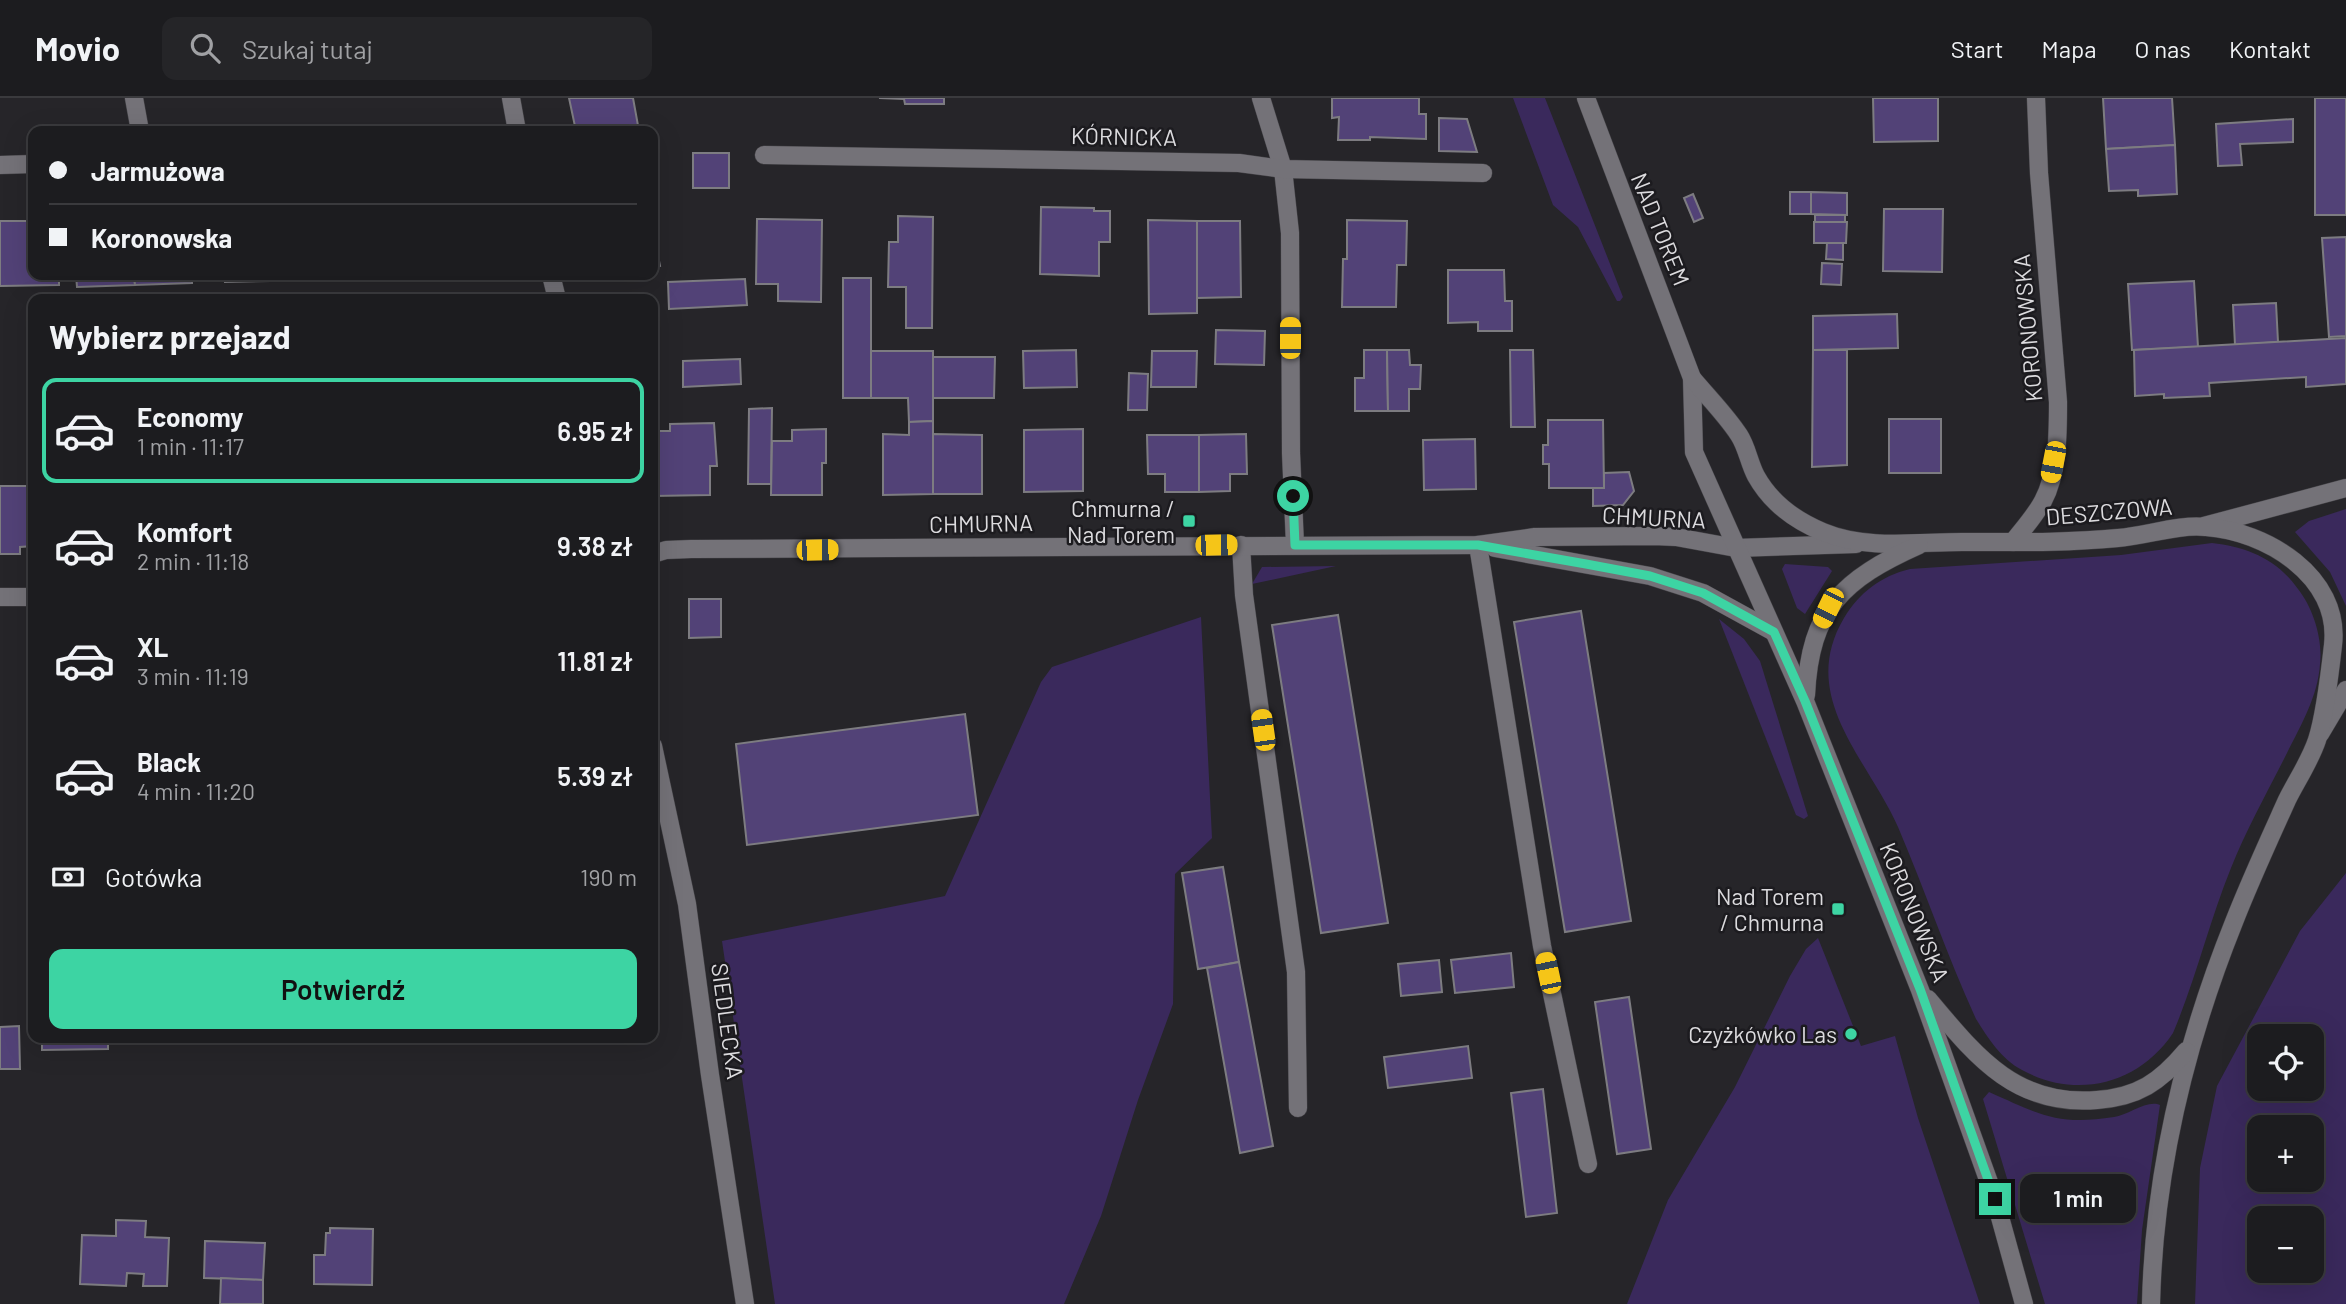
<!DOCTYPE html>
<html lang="pl">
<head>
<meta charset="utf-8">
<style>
  body { margin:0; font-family:Barlow,sans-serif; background:#252528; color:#f1f3f6; height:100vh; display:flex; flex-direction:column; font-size:26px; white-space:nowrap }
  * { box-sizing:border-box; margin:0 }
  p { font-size:23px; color:#a0a1a4 }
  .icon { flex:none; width:38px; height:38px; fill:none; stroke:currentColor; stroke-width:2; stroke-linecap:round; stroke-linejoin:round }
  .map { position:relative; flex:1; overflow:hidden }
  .details { position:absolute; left:28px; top:196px; width:630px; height:749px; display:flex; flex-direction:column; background:#1c1c1f; border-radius:14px; box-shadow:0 7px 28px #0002,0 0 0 2px #3a3a3d }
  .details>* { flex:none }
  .banner { position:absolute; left:28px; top:28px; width:630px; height:154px; border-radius:14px; box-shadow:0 7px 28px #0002,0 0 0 2px #3a3a3d; display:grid; align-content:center; height:154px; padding:0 21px; background:#1c1c1f }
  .tools { position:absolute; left:2247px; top:926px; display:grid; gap:14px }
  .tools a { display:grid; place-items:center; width:77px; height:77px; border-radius:14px; background:#1c1c1f; box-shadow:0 7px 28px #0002,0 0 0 2px #3a3a3d; font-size:35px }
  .end { position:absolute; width:32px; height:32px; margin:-16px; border:9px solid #3dd4a3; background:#111; box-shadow:0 0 0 4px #111 }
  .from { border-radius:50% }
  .bubble { position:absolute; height:49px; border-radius:14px; background:#1c1c1f; box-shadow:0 7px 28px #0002,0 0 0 2px #3a3a3d; font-size:23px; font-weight:600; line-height:49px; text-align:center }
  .car { position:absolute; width:21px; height:42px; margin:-21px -10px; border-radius:9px; box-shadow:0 0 5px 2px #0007; background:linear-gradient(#f5c518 24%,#345 0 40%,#f5c518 0 76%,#345 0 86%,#f5c518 0) }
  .banner b { display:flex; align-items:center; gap:24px; height:66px; font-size:26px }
  .banner b+b { border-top:2px solid #3a3a3d }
  .banner i { width:18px; height:18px; background:#f1f3f6 }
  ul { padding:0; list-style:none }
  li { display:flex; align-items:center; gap:21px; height:105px; margin:0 14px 10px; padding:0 7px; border:4px solid transparent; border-radius:14px }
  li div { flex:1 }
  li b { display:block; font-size:26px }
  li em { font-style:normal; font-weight:600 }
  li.selected { border-color:#3dd4a3 }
  li>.icon { width:63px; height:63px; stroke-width:1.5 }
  h2 { padding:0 21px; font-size:32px; line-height:84px }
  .pay { display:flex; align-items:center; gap:18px; height:77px; padding:0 21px; font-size:26px }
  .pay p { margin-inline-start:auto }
  .action { display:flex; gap:14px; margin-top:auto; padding:14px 21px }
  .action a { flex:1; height:80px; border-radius:14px; background:#3dd4a3; color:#111; font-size:28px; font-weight:600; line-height:80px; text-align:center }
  header { display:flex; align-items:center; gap:42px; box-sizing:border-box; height:98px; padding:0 35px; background:#1c1c1f; border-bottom:2px solid #3a3a3d }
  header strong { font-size:33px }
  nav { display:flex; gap:38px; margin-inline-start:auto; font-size:24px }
  .search { width:490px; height:63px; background:#252528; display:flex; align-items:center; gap:18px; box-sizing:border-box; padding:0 24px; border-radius:14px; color:#a0a1a4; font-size:26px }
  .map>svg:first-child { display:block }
  .green { fill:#3a295c; fill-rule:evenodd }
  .building { fill:#524277; stroke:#7d7c81; stroke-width:2 }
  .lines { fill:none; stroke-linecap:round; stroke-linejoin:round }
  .service-casing { stroke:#444347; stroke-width:19 }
  .minor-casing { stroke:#444347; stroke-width:19 }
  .tertiary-casing { stroke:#444347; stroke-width:19 }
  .secondary-casing { stroke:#444347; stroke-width:19 }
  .service { stroke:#747278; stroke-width:18 }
  .minor { stroke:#747278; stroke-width:18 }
  .tertiary { stroke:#747278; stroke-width:18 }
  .secondary { stroke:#747278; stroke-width:18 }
  .route { stroke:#3dd4a3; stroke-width:9 }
  .poi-dot { fill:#3dd4a3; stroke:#1c1b1f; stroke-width:2.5 }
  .labels { text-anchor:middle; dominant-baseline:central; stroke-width:5; stroke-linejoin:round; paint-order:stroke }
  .street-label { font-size:23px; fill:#dcdbde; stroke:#1c1b1f }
  .poi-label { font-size:23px; fill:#dcdbde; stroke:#1c1b1f; text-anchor:end }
</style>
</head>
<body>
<header>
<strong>Movio</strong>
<div class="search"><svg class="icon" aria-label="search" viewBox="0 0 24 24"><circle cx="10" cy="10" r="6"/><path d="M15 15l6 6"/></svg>Szukaj tutaj</div>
<nav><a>Start</a><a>Mapa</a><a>O nas</a><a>Kontakt</a></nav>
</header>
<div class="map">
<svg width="2346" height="1206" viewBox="0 0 2346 1206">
  <rect width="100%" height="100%" fill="#262529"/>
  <g class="green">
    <polygon points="1513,0 1545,0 1623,199 1620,203 1617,203 1578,129 1553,107"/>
    <polygon points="2346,411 2346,508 2330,474 2295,434 2309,423"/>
    <path d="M 2212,445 C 2247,449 2277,461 2298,491 C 2313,510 2323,541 2320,566 C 2318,598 2301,627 2287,655 C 2268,693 2247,730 2231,770 C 2209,824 2196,881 2173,935 C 2139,986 2077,1002 2022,972 C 2001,961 1988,940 1976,921 C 1947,858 1925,792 1898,729 C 1868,661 1797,599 1844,520 C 1859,495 1881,478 1910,471 L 2121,457 Z"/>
    <polygon points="1785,466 1828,469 1832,473 1805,516 1797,510 1782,471"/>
    <polygon points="1336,468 1252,486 1262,469"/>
    <polygon points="1201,519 1212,740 1175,776 1173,906 1138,1002 1101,1118 1064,1206 775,1206 722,843 945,798 1041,584 1052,569"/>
    <polygon points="1719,521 1744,541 1760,563 1808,718 1804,721 1796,717"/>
    <path d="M 2346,775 L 2346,1206 L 2195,1206 L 2200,1070 L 2217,988 L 2300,833 ZM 2259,938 L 2312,938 L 2312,990 L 2259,990 ZM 2312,1029 L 2312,1082 L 2259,1082 L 2259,1029 ZM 2312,1120 L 2312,1172 L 2259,1172 L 2259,1120 Z"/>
    <polygon points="1818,840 1861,948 1895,938 1918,1020 1980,1206 1627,1206 1668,1102 1735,989 1790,878 1806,851"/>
    <path d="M 1989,994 C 2039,1016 2057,1028 2114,1019 C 2128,1017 2148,1001 2160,1007 L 2142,1132 L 2137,1206 L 2045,1206 L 1983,1001 Z"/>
  </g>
  <g class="building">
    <polygon points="569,0 633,0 639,33 576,33"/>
    <polygon points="879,0 944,0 944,6 905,6 904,1"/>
    <polygon points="1332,0 1419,0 1419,16 1426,16 1426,41 1370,39 1370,42 1338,42 1339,19 1332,20"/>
    <polygon points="1873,0 1938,0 1938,43 1874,44"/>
    <polygon points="2103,0 2172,0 2175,47 2106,51"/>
    <rect x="2315" y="0" width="31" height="117"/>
    <polygon points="1439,20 1467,21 1477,54 1439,53"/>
    <polygon points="2293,21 2293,44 2240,46 2242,67 2218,68 2216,26"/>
    <polygon points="2175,47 2177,96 2138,98 2138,92 2109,93 2106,51"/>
    <rect x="693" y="55" width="36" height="35"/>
    <rect x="1790" y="94" width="21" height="22"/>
    <polygon points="1811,94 1847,95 1847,117 1811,116"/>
    <polygon points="1693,96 1703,120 1694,124 1684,100"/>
    <polygon points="1041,109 1094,110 1094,113 1110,113 1110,144 1099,144 1099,178 1040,176"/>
    <polygon points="1884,111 1943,111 1942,174 1883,173"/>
    <polygon points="1815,117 1845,117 1845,125 1815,124"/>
    <polygon points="898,118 933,119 932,230 906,230 906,189 888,189 889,144 898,144"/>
    <polygon points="757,121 822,122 821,204 778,203 778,186 756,186"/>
    <polygon points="1148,122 1197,123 1197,215 1149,216"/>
    <polygon points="1347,122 1407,123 1406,167 1397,167 1396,209 1342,209 1343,161 1347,161"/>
    <polygon points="0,123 33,123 33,177 59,177 59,187 0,188"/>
    <polygon points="1197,123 1240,123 1241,199 1197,200"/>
    <polygon points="1814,124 1847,124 1846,145 1814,145"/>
    <polygon points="653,132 660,168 653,169"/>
    <polygon points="2346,139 2346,238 2329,239 2322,140"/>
    <polygon points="1827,145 1843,145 1843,162 1826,161"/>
    <polygon points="1822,165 1842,166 1841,187 1821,186"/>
    <polygon points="1448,172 1504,172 1505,203 1512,203 1512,233 1478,233 1478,224 1448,225"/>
    <polygon points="76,177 134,177 135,187 77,189"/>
    <polygon points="134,177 192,177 192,185 135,187"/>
    <polygon points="225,177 270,177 270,183 225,184"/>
    <polygon points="270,177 310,177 310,182 270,183"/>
    <rect x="843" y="180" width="28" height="120"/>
    <polygon points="745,181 747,207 669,211 668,184"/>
    <polygon points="2194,183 2198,249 2132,252 2128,186"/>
    <polygon points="2276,205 2278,244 2235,247 2233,207"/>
    <polygon points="1897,216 1898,250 1813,252 1813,218"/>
    <polygon points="1216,232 1265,233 1264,267 1215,266"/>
    <polygon points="2346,240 2346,286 2306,289 2306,279 2209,285 2210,298 2164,300 2164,296 2135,298 2134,252"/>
    <polygon points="1076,252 1077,289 1024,290 1023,253"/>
    <polygon points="1364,252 1387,252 1388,313 1355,313 1355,280 1364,280"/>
    <polygon points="1387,252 1409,252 1410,267 1421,267 1420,291 1409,291 1409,313 1388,313"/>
    <polygon points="1510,252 1533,252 1535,329 1511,329"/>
    <polygon points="1813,252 1847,252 1847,367 1812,369"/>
    <polygon points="871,253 933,253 933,323 909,324 908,300 871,300"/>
    <polygon points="1152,253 1197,253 1196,289 1151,289"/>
    <polygon points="933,259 995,259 994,300 933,300"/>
    <polygon points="740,261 741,286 683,289 683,263"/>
    <polygon points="1129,275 1148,276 1147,312 1128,312"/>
    <polygon points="772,310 771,386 748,386 749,311"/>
    <rect x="1889" y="321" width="52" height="54"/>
    <polygon points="1548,322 1603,322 1604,390 1549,390 1549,366 1543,366 1543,347 1548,347"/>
    <polygon points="933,323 933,396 883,397 883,336 909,337 909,324"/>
    <polygon points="714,325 717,368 710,368 710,397 653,398 653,333 670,333 670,326"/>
    <polygon points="826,331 826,365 822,365 822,397 771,397 772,343 792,343 792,332"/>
    <polygon points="1083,331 1083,393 1024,394 1024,332"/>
    <polygon points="933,336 982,337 982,396 933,396"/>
    <polygon points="1246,336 1247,376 1230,376 1230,393 1199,394 1199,337"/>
    <polygon points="1147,337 1199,337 1199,394 1165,394 1165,376 1148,376"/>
    <polygon points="1475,341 1476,391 1424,392 1423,342"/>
    <polygon points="1629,374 1634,393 1623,407 1593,408 1593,390 1604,390 1604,375"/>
    <polygon points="0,388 33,388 33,448 20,449 20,456 0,456"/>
    <polygon points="689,501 721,501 721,539 689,540"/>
    <polygon points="1581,513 1631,823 1565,834 1514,524"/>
    <polygon points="1338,517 1388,825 1321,835 1272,527"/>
    <polygon points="965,616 978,717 747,747 736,646"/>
    <polygon points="1223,769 1239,864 1198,871 1182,775"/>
    <polygon points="1511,855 1514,889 1455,895 1451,862"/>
    <polygon points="1439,862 1442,894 1401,898 1398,866"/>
    <polygon points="1239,864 1273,1048 1240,1055 1207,870"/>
    <polygon points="1629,899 1651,1051 1617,1056 1595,904"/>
    <polygon points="19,928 20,971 0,971 0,929"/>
    <polygon points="42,940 108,940 108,951 42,952"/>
    <polygon points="1468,948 1472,980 1388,990 1384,959"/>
    <polygon points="1543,991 1557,1115 1526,1119 1511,995"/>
    <polygon points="116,1122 146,1123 145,1139 169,1140 167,1188 143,1188 144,1176 127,1175 126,1188 80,1186 82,1137 116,1138"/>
    <polygon points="330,1130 373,1131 372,1187 314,1186 314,1157 325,1157 326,1135 330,1135"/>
    <polygon points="205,1143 265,1145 263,1182 204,1180"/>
    <polygon points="221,1180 263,1182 263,1206 220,1206"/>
  </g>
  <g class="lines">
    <g class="service-casing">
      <g id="service">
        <polyline points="1241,447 1244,497 1296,874 1298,1010"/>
        <polyline points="1478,447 1542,848 1588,1066"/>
      </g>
    </g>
    <g class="minor-casing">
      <g id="minor">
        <polyline points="134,0 140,33"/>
        <polyline points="511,0 517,33"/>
        <polyline points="1261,0 1283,71 1290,135 1291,355 1295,447"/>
        <polyline points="764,57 1239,65 1283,71 1483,75"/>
        <polyline points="0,67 33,66"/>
        <polyline points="551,177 557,201"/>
        <path d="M 2013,444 C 2023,431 2035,418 2043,403 C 2058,375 2058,336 2058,304 L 2039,75 L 2036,0"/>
        <polyline points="1495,450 1650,478 1703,495 1774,534"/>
        <polyline points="653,456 666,452 691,451 1478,447 1535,439 1654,438 1676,439 1736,450"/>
        <polyline points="0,499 33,499"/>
        <polyline points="653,648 687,806 710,977 745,1206"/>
      </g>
    </g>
    <g class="tertiary-casing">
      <g id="tertiary">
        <polyline points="2204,428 2346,390"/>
        <polyline points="1736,450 1856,446"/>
        <polyline points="2320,636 2346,592"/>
      </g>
    </g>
    <g class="secondary-casing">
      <g id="secondary">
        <polyline points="1586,0 1692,280 1694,354 1805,603 1920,892 1995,1101 2024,1206"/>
        <path d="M 1692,280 C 1707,298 1726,317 1739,337 C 1747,349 1749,365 1756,378 C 1771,405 1794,422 1823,434 C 1866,452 1917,444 1962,444 C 2014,444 2066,445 2118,440 C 2146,438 2178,426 2206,429 C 2265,433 2341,478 2333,547 C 2330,574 2325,617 2317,642 C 2310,663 2297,682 2287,702 C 2269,742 2250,783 2234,824 C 2185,946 2154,1074 2151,1206"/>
        <path d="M 1806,597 C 1810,511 1843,481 1919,447"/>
        <path d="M 1928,901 C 1975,957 2015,1009 2097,1002 C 2138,999 2160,984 2186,953"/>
      </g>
    </g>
    <use href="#service" class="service"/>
    <use href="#minor" class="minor"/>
    <use href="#tertiary" class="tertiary"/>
    <use href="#secondary" class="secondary"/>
  </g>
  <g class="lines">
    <polyline class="route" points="1293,398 1295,447 1478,447 1586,466 1650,478 1703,495 1774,534 1805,603 1920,891 1995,1101"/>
  </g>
  <g class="poi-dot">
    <rect x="1182" y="416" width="14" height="14" rx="3.5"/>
    <rect x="1831" y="804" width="14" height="14" rx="3.5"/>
    <circle cx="1851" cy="936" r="7"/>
  </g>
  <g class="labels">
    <g class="street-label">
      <text transform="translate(1124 38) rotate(1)">KÓRNICKA</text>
      <text transform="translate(1661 131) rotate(68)">NAD TOREM</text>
      <text transform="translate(2027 230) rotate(-95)">KORONOWSKA</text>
      <text transform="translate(2109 413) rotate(-5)">DESZCZOWA</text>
      <text transform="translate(1654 419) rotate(3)">CHMURNA</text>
      <text transform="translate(981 425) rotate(-1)">CHMURNA</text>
      <text transform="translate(1915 814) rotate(68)">KORONOWSKA</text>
      <text transform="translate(728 923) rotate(82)">SIEDLECKA</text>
    </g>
    <g class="poi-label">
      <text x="1175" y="410">Chmurna /<tspan x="1175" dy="26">Nad Torem</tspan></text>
      <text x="1824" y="798">Nad Torem<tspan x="1824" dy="26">/ Chmurna</tspan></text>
      <text x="1837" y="936">Czyżkówko Las</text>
    </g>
  </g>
</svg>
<div class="tools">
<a><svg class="icon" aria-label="locate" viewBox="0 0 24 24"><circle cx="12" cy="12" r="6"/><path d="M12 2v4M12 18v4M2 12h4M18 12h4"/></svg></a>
<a>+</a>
<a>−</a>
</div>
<i class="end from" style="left:1293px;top:398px"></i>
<i class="end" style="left:1995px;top:1101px"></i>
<div class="bubble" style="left:2020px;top:1076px;width:116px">1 min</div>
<i class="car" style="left:1290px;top:240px;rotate:0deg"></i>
<i class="car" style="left:2053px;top:364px;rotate:191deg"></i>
<i class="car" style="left:1216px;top:447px;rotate:89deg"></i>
<i class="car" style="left:817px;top:452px;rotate:89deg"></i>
<i class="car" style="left:1828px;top:510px;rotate:206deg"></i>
<i class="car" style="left:1263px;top:632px;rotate:352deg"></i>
<i class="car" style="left:1548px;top:875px;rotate:348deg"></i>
<div class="banner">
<b><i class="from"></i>Jarmużowa</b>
<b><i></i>Koronowska</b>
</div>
<section class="details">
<h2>Wybierz przejazd</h2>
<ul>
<li class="selected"><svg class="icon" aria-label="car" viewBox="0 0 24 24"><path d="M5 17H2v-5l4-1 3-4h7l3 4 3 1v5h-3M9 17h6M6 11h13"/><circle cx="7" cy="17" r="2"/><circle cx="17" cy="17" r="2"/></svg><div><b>Economy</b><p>1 min · 11:17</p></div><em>6.95 zł</em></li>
<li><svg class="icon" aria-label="car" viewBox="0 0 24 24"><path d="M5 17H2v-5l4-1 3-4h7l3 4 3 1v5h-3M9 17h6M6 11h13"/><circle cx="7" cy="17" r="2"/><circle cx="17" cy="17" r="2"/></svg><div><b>Komfort</b><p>2 min · 11:18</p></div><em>9.38 zł</em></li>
<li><svg class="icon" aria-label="car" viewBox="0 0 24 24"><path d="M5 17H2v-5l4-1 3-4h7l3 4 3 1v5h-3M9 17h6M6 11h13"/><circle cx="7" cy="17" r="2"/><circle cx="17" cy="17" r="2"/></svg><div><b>XL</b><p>3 min · 11:19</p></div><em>11.81 zł</em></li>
<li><svg class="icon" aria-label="car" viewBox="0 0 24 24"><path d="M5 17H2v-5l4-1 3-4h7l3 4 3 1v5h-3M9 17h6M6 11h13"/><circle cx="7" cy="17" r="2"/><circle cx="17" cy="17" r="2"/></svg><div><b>Black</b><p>4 min · 11:20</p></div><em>5.39 zł</em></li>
</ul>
<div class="pay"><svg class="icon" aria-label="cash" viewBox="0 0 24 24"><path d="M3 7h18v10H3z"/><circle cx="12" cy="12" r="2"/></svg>Gotówka<p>190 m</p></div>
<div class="action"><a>Potwierdź</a></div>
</section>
</div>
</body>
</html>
